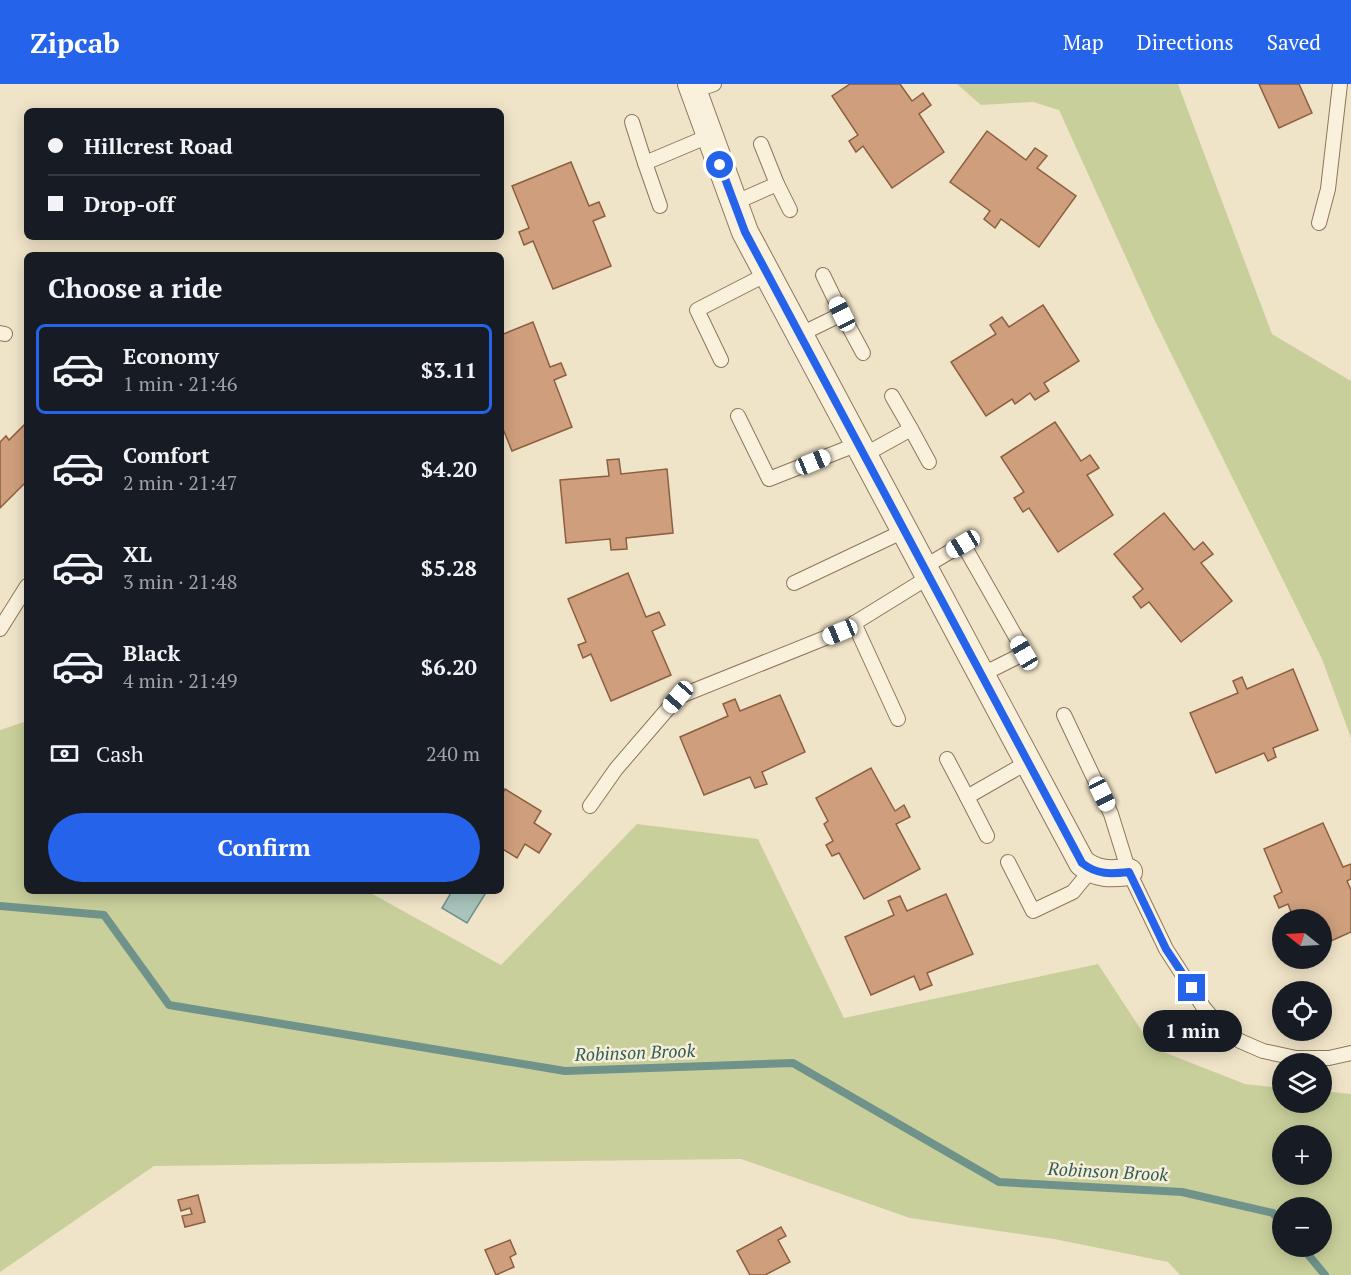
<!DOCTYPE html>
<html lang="en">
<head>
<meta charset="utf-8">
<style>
  body { margin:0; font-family:"PT Serif",serif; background:#20242c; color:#f1f3f6; height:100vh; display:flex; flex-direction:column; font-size:22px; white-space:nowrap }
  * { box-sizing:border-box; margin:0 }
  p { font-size:20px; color:#9ea1a6 }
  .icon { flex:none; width:33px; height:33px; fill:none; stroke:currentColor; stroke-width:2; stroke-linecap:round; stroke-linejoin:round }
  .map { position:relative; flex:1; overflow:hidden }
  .details { position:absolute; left:24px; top:168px; width:480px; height:642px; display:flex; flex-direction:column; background:#171b24; border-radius:9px; box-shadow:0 3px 15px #0003 }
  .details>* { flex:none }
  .top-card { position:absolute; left:24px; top:24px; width:480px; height:132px; border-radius:9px; box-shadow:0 3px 15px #0003; display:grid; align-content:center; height:132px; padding:0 24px; background:#171b24 }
  .needle { width:39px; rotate:288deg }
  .fabs { position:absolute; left:1272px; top:825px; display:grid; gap:12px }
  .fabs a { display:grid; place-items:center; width:60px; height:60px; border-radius:50%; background:#171b24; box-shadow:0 3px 15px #0003; font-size:30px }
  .end { position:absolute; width:27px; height:27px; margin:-14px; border:8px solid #2563eb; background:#fff; box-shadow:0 0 0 3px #fff }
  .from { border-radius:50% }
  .bubble { position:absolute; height:42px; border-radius:21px; background:#171b24; box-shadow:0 3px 15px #0003; font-size:20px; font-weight:600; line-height:42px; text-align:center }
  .car { position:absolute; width:18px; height:36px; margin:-18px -9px; border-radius:8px; box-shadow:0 0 4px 2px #0007; background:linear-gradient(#fff 24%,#345 0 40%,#fff 0 76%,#345 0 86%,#fff 0) }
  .top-card b { display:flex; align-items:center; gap:21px; height:57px; font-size:22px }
  .top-card b+b { border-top:2px solid #363941 }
  .top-card i { width:15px; height:15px; background:#f1f3f6 }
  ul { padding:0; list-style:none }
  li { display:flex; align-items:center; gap:18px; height:90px; margin:0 12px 9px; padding:0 12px; border:3px solid transparent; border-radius:9px }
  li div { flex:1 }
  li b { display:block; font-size:22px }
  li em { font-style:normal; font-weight:600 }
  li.active { border-color:#2563eb }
  li>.icon { width:54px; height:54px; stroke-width:1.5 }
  h2 { padding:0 24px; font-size:27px; line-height:72px }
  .pay { display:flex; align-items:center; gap:15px; height:66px; padding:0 24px; font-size:22px }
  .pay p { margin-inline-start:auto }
  .cta { display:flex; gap:12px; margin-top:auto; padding:12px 24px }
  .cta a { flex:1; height:69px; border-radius:36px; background:#2563eb; color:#fff; font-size:24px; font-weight:600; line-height:69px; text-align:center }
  header { display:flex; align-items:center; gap:36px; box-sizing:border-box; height:84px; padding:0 30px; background:#2563eb; color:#fff }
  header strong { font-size:28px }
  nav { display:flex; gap:33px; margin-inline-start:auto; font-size:21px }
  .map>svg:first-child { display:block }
  .green { fill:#c9cf9b; fill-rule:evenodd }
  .water { fill:#a9c4bc; stroke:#6f938a; stroke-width:1.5 }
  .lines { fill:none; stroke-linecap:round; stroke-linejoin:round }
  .stream { stroke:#6f938a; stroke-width:8 }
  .building { fill:#cf9f7d; stroke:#8d5f41; stroke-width:1.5 }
  .lane-casing { stroke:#8d765c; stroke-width:16 }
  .street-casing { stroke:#8d765c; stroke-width:28 }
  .lane { stroke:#faf1dc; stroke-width:14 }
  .street { stroke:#faf1dc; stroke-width:26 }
  .route { stroke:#2563eb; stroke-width:8 }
  .labels { text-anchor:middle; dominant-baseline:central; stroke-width:5; stroke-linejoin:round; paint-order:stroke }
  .water-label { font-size:18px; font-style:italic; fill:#2f5d5a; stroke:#f7eed8 }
</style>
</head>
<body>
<header>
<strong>Zipcab</strong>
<nav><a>Map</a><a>Directions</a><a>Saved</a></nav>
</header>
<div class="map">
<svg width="1351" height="1191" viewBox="0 0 1351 1191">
  <rect width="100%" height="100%" fill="#f0e4c8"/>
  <g class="green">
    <polygon points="957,0 1178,0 1272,250 1351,297 1351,654 1322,575 1153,233 1059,26 1033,18 981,21"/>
    <path d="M 27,637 L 27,807 L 367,807 L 501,881 L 637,740 L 758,755 L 844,934 L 1098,880 L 1153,964 L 1245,1000 L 1282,1004 L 1282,1018 L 1322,1018 L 1322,1007 L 1351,1010 L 1351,1191 L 1180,1191 L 1168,1178 L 1054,1155 L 910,1134 L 741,1075 L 154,1082 L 0,1188 L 0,646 ZM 1282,1052 L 1322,1052 L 1322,1090 L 1282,1090 ZM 1282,1124 L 1322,1124 L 1322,1162 L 1282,1162 Z"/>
  </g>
  <polygon class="water" points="452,807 487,807 467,839 442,824"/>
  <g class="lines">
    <g class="stream">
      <polyline points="0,822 104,831 169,921 565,987 793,979 999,1098 1182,1108 1273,1129 1282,1140"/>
      <polyline points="1301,1162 1325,1191"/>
    </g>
  </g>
  <g class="building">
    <polygon points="850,0 900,0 912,17 923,9 931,21 919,30 944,68 892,104 863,62 856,68 849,57 858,51 832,12"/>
    <polygon points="1259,0 1299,0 1312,29 1279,44"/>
    <polygon points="987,47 1026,76 1035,64 1047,72 1037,84 1076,112 1039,163 1001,135 995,144 984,135 990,127 950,98"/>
    <polygon points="571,78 589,122 599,118 605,132 593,137 611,182 553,205 533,157 524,161 519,148 529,144 512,102"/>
    <polygon points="1043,221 1079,277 1044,299 1049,307 1035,316 1030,309 1015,320 1012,315 986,332 951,278 996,250 990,241 1002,233 1009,243"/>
    <polygon points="533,238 550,283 561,279 566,291 554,296 572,343 512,367 501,340 501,251"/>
    <polygon points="27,338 27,397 0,424 0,358 6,352 9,356"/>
    <polygon points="1055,338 1081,377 1090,371 1099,384 1087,391 1113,431 1058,468 1029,424 1023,428 1014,414 1024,408 1001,373"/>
    <polygon points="619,375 621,390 667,385 673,449 626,454 627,465 611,466 610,455 566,459 560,396 609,392 607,376"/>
    <polygon points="1164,429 1194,466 1203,458 1213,470 1201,479 1232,517 1181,558 1149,518 1141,524 1133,513 1143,505 1114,470"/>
    <polygon points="628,489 646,533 659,528 665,541 652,547 671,591 611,617 591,570 583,574 578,561 586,558 568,515"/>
    <polygon points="1293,585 1318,646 1273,664 1276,673 1268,677 1264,669 1216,689 1190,629 1238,609 1233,597 1242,593 1247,605"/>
    <polygon points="780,611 805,668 762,688 767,700 755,704 750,693 704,711 680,653 728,632 723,620 735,615 740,627"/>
    <polygon points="871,684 895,727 904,721 910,733 896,740 920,785 864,815 839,769 832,772 826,761 833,757 824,740 828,737 816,714"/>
    <polygon points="505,705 541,727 534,739 551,750 539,769 525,760 517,774 501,764 501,713"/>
    <polygon points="1323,739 1343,783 1351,780 1351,795 1347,797 1351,806 1351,848 1322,861 1322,836 1294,836 1288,820 1279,824 1274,812 1282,808 1264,765"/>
    <polygon points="946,810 973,870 927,889 932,901 920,906 914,892 871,911 845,853 894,831 888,817 900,812 907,827"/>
    <polygon points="198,1111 205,1138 185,1143 182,1132 192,1130 190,1124 181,1127 178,1116"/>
    <polygon points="781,1143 786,1152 778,1156 790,1178 765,1191 750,1191 737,1167"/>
    <polygon points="510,1156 516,1170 510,1173 514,1183 496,1191 485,1166"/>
  </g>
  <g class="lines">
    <g class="lane-casing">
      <g id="lane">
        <polyline points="693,7 714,0"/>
        <polyline points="632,38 645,79"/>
        <polyline points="777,100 790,126"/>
        <polyline points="734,119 777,100 761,60"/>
        <polyline points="660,122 645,79 709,52"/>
        <polyline points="1319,139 1328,105 1340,0"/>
        <polyline points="823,191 842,230"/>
        <polyline points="0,249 5,250"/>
        <polyline points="799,251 842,230 863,269"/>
        <polyline points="721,276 697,226 767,190"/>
        <polyline points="892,312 911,345"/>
        <polyline points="738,332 769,395 858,360"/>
        <polyline points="864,371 911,345 929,378"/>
        <polyline points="924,483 963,460 1025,569 981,591"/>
        <polyline points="794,499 904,447"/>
        <polyline points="854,539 898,635"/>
        <polyline points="0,545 27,502"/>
        <polyline points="1064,631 1111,730 1129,788 1166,865 1204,924 1221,944 1240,957 1263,967 1296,974 1329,974 1351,969"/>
        <polyline points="947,675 967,713"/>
        <polyline points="590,722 616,685 678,613 840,548 929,493"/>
        <polyline points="987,752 967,713 1028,678"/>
        <polyline points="1008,778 1033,827 1073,808 1091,786"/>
      </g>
    </g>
    <g class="street-casing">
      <path id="street" d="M 691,0 L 745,148 L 1082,779 C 1097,791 1111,790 1129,788"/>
    </g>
    <use href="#lane" class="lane"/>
    <use href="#street" class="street"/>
  </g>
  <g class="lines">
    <path class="route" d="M 720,81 L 745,148 L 1082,779 C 1097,791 1111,790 1129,788 L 1166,865 L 1192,904"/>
  </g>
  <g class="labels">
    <g class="water-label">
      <text transform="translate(635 968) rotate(-2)">Robinson Brook</text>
      <text transform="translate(1108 1087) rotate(3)">Robinson Brook</text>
    </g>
  </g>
</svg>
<div class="fabs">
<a><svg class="needle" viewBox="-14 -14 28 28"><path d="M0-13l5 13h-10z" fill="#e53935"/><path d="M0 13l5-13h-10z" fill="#9ea1a6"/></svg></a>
<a><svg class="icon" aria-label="locate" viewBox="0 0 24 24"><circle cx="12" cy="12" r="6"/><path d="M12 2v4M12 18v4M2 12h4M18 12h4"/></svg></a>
<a><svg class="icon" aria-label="layers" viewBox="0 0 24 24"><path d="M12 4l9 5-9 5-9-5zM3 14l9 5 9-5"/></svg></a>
<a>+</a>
<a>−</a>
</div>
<i class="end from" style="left:720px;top:81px"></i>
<i class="end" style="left:1192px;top:904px"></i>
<div class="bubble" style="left:1143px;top:926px;width:99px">1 min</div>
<i class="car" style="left:842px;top:230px;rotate:334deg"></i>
<i class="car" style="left:813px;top:378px;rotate:68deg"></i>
<i class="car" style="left:963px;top:460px;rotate:239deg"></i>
<i class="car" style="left:840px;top:548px;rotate:248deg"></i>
<i class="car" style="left:1024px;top:569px;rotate:330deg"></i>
<i class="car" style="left:678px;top:613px;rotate:221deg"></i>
<i class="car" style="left:1102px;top:710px;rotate:154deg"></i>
<div class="top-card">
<b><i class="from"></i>Hillcrest Road</b>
<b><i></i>Drop-off</b>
</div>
<section class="details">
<h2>Choose a ride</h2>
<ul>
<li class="active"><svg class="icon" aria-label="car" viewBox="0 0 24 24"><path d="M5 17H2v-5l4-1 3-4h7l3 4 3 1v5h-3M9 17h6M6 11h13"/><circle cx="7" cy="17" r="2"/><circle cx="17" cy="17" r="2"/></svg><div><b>Economy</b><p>1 min · 21:46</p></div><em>$3.11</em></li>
<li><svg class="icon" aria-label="car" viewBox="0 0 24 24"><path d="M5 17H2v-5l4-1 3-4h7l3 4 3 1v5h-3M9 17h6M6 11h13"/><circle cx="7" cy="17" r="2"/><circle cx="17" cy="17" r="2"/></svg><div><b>Comfort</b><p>2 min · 21:47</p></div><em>$4.20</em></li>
<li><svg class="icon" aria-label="car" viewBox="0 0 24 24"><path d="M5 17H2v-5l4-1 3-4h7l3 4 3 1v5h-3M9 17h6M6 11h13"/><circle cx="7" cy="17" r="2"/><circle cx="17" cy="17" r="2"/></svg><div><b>XL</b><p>3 min · 21:48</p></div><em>$5.28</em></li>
<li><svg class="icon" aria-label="car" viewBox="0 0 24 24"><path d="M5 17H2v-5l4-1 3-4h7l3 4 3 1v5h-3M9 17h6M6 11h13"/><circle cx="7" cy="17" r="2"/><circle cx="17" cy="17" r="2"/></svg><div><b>Black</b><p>4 min · 21:49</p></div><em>$6.20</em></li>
</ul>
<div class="pay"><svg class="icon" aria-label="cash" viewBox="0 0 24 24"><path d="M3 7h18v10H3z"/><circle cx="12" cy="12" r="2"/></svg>Cash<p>240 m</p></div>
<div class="cta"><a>Confirm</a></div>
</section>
</div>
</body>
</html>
